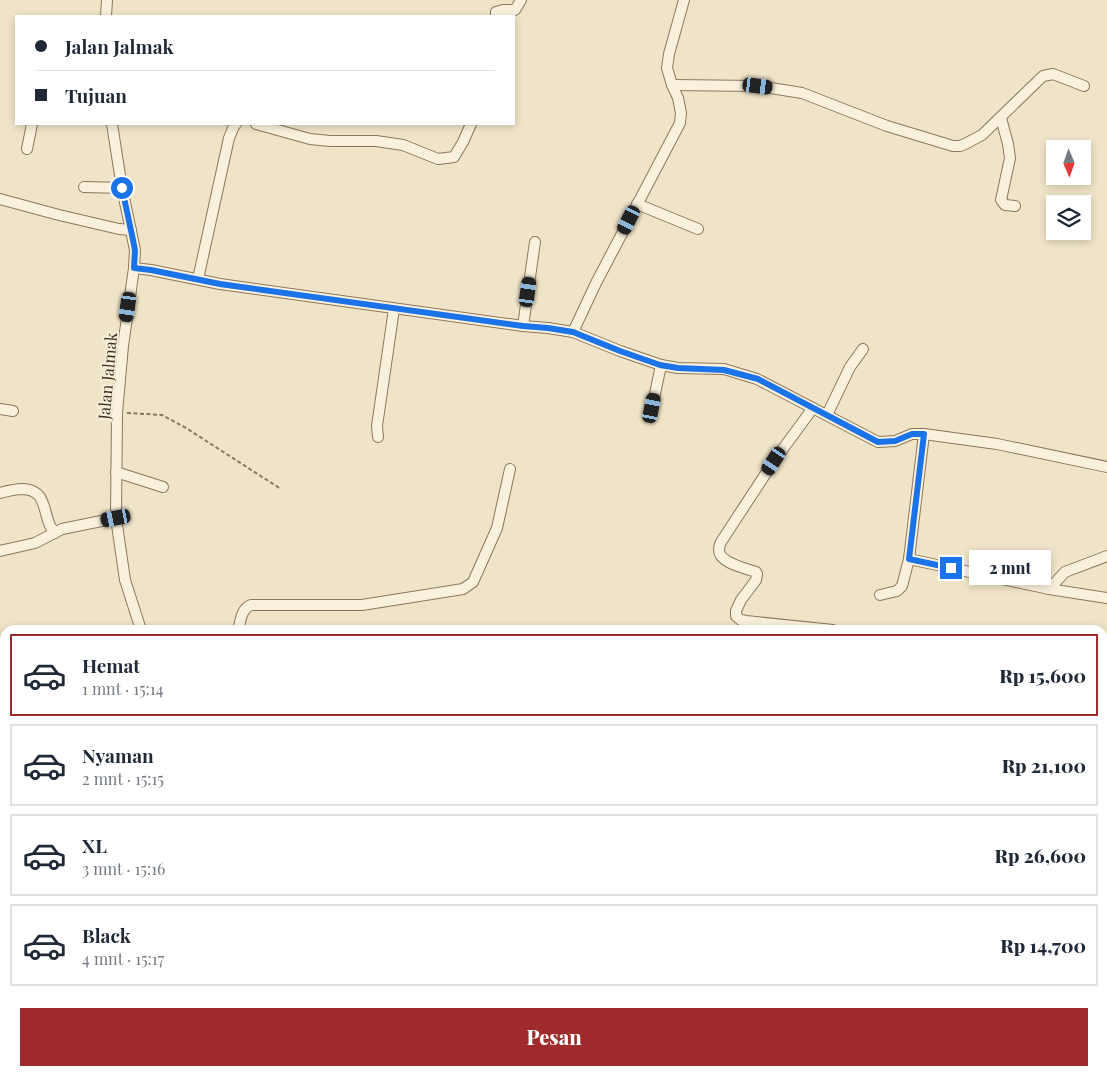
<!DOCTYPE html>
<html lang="id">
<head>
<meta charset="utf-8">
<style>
  body { margin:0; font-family:"Playfair Display",serif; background:#f6f6f7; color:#1f2937; height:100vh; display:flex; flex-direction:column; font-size:19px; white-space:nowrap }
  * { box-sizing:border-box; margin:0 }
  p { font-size:16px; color:#747a83 }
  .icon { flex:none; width:28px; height:28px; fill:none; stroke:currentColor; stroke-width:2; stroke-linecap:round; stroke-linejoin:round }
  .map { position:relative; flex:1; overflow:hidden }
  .drawer { position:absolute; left:0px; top:625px; width:1108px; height:451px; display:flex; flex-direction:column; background:#fff; border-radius:15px 15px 0 0; box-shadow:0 2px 8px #0003 }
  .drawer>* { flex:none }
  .hud { position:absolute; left:15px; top:15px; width:500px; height:110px; border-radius:0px; box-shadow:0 2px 8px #0003; display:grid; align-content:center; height:110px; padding:0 20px; background:#fff }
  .needle { width:32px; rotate:178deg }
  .tools { position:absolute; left:1046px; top:140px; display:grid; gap:10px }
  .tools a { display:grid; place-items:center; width:45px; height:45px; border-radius:0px; background:#fff; box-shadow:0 2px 8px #0003; font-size:25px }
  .end { position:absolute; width:22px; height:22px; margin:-11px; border:6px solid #1a73e8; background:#fff; box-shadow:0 0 0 2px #fff }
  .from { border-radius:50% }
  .bubble { position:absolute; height:35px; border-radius:0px; background:#fff; box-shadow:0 2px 8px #0003; font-size:16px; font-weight:800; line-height:35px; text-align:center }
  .car { position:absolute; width:15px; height:30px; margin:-15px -8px; border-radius:6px; box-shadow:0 0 4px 1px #0007; background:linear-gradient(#222 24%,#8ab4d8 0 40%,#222 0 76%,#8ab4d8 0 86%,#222 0) }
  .hud b { display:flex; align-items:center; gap:18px; height:48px; font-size:19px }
  .hud b+b { border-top:1px solid #e0e1e3 }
  .hud i { width:12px; height:12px; background:#1f2937 }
  ul { padding:9px 0 0; list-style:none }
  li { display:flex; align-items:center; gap:15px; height:82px; margin:0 10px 8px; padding:0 10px; border:2px solid #e0e1e3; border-radius:0px }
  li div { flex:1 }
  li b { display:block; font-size:19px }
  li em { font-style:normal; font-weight:800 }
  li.active { border-color:#9e2a2b }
  li>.icon { width:45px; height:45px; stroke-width:1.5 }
  .button { display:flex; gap:10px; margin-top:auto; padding:10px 20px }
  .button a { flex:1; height:58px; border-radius:0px; background:#9e2a2b; color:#fff; font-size:20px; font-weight:800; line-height:58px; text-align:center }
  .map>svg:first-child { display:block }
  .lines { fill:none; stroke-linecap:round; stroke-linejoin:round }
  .street-casing { stroke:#8d765c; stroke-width:12 }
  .highway-casing { stroke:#5b4430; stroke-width:21 }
  .path { stroke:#8d765c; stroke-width:2; stroke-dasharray:4 2.5; stroke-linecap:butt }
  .street { stroke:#faf1dc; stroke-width:10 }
  .highway { stroke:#e0a458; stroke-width:19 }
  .route { stroke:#1a73e8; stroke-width:6 }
  .labels { text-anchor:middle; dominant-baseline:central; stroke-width:4; stroke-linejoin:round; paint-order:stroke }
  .street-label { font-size:16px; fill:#3d2e20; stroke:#f7eed8 }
</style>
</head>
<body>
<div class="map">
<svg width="1107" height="1076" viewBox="0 0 1107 1076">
  <rect width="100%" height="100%" fill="#f0e4c8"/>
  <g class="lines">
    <g class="street-casing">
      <g id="street">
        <polyline points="106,16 107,0"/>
        <polyline points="496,16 496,12 503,10 515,10 521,0"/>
        <polyline points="672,85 758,86 802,93 887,126 953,146 960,146 965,144 982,135 1043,76 1053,74 1084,86"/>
        <polyline points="1001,118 1008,144 1010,158 1001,200 1005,205 1015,206"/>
        <polyline points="112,124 122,188 135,250 134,268 123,346 117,413 116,518 125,580 141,630"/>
        <polyline points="256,124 310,139 330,141 376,141 403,145 438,159 454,157 463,142 471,124"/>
        <polyline points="27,149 32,124"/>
        <polyline points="84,187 122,188"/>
        <polyline points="0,199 59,215 119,229 131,230"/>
        <polyline points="637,204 698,229"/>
        <polyline points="134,268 151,270 220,284 523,326 548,328 573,332 620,351 661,365 678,368 724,369 757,379 878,442 895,441 912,434 924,434 997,444 1107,467"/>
        <polyline points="198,279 229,138 234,126 236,124"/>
        <polyline points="523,326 535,242"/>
        <polyline points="573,332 596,283 680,123 681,113 678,98 672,85 667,68 669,54 684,0"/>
        <polyline points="652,408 661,365"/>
        <path d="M 813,408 L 774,461 L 721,542 C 720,544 719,547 719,550 C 719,563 745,568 756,572 L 757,574 L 756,580 L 741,600 L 736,611 L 736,616 L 741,620 L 746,621 L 833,630"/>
        <polyline points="0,409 13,411"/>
        <polyline points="827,415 850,367 863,349"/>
        <polyline points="924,434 909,559 1049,589 1065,572 1107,556"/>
        <polyline points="378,437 377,426 394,309"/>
        <polyline points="116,472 163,487"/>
        <path d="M 0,493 C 7,491 16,489 23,489 C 45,490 43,508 49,523 C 50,527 53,530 55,533"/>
        <polyline points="0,551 35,543 62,529 116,518"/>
        <polyline points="1049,589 1107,598"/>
        <polyline points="880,595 897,591 902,586 909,559"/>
        <path d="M 238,630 C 241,620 241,609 251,605 L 362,605 L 463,589 L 473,582 L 497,528 L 510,469"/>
        <polyline points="1102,937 1107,937"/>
        <polyline points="1102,1027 1107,1026"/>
        <polyline points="91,1071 91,1076"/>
        <polyline points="1058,1073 1059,1071"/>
        <polyline points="929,1076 931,1071"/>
      </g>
    </g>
    <g class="highway-casing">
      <g id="highway">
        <polyline points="1102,815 1107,815"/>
        <polyline points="0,826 5,826"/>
        <polyline points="1102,829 1107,829"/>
        <polyline points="0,842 5,842"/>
      </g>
    </g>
    <g class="path">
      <polyline points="127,413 162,415 186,428 281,489"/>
      <polyline points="0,1065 5,1064"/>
    </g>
    <use href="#street" class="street"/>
    <use href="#highway" class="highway"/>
  </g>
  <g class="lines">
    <polyline class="route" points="122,188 133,240 135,250 134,268 151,270 220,284 523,326 548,328 573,332 620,351 660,365 678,368 724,370 758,379 878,442 895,441 912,434 924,434 909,559 951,568"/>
  </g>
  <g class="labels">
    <g class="street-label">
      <text transform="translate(107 376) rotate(-85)">Jalan Jalmak</text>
    </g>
  </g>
</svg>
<div class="tools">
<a><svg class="needle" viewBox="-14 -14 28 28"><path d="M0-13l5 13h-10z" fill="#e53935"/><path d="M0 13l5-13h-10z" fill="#747a83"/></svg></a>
<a><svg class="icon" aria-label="layers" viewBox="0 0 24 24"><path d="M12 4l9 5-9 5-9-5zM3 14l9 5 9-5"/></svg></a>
</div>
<i class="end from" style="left:122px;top:188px"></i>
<i class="end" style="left:951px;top:568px"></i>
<div class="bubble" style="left:969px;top:550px;width:82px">2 mnt</div>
<i class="car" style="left:758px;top:86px;rotate:97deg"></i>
<i class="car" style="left:629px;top:220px;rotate:207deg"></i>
<i class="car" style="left:528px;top:292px;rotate:8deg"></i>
<i class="car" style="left:128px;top:307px;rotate:188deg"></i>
<i class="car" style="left:652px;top:408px;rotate:11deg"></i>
<i class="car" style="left:774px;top:461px;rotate:213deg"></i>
<i class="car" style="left:116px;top:518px;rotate:259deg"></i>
<div class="hud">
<b><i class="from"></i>Jalan Jalmak</b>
<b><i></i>Tujuan</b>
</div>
<section class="drawer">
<ul>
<li class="active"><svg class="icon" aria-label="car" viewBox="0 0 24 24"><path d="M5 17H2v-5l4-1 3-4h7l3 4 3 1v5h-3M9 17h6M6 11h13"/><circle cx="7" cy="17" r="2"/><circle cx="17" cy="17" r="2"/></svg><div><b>Hemat</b><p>1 mnt · 15:14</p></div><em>Rp 15,600</em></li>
<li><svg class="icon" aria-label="car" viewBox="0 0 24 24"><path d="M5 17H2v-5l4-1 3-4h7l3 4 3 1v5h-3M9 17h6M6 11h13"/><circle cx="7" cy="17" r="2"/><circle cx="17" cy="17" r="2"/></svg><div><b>Nyaman</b><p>2 mnt · 15:15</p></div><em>Rp 21,100</em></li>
<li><svg class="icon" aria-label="car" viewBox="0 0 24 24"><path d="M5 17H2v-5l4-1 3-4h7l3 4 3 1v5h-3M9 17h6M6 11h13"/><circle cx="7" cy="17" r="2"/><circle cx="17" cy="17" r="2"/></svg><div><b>XL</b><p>3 mnt · 15:16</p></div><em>Rp 26,600</em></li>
<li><svg class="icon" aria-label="car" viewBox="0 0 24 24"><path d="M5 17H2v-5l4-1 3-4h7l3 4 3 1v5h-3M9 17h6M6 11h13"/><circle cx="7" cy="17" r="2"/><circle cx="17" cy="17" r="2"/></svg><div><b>Black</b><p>4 mnt · 15:17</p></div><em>Rp 14,700</em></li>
</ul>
<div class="button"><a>Pesan</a></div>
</section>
</div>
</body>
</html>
